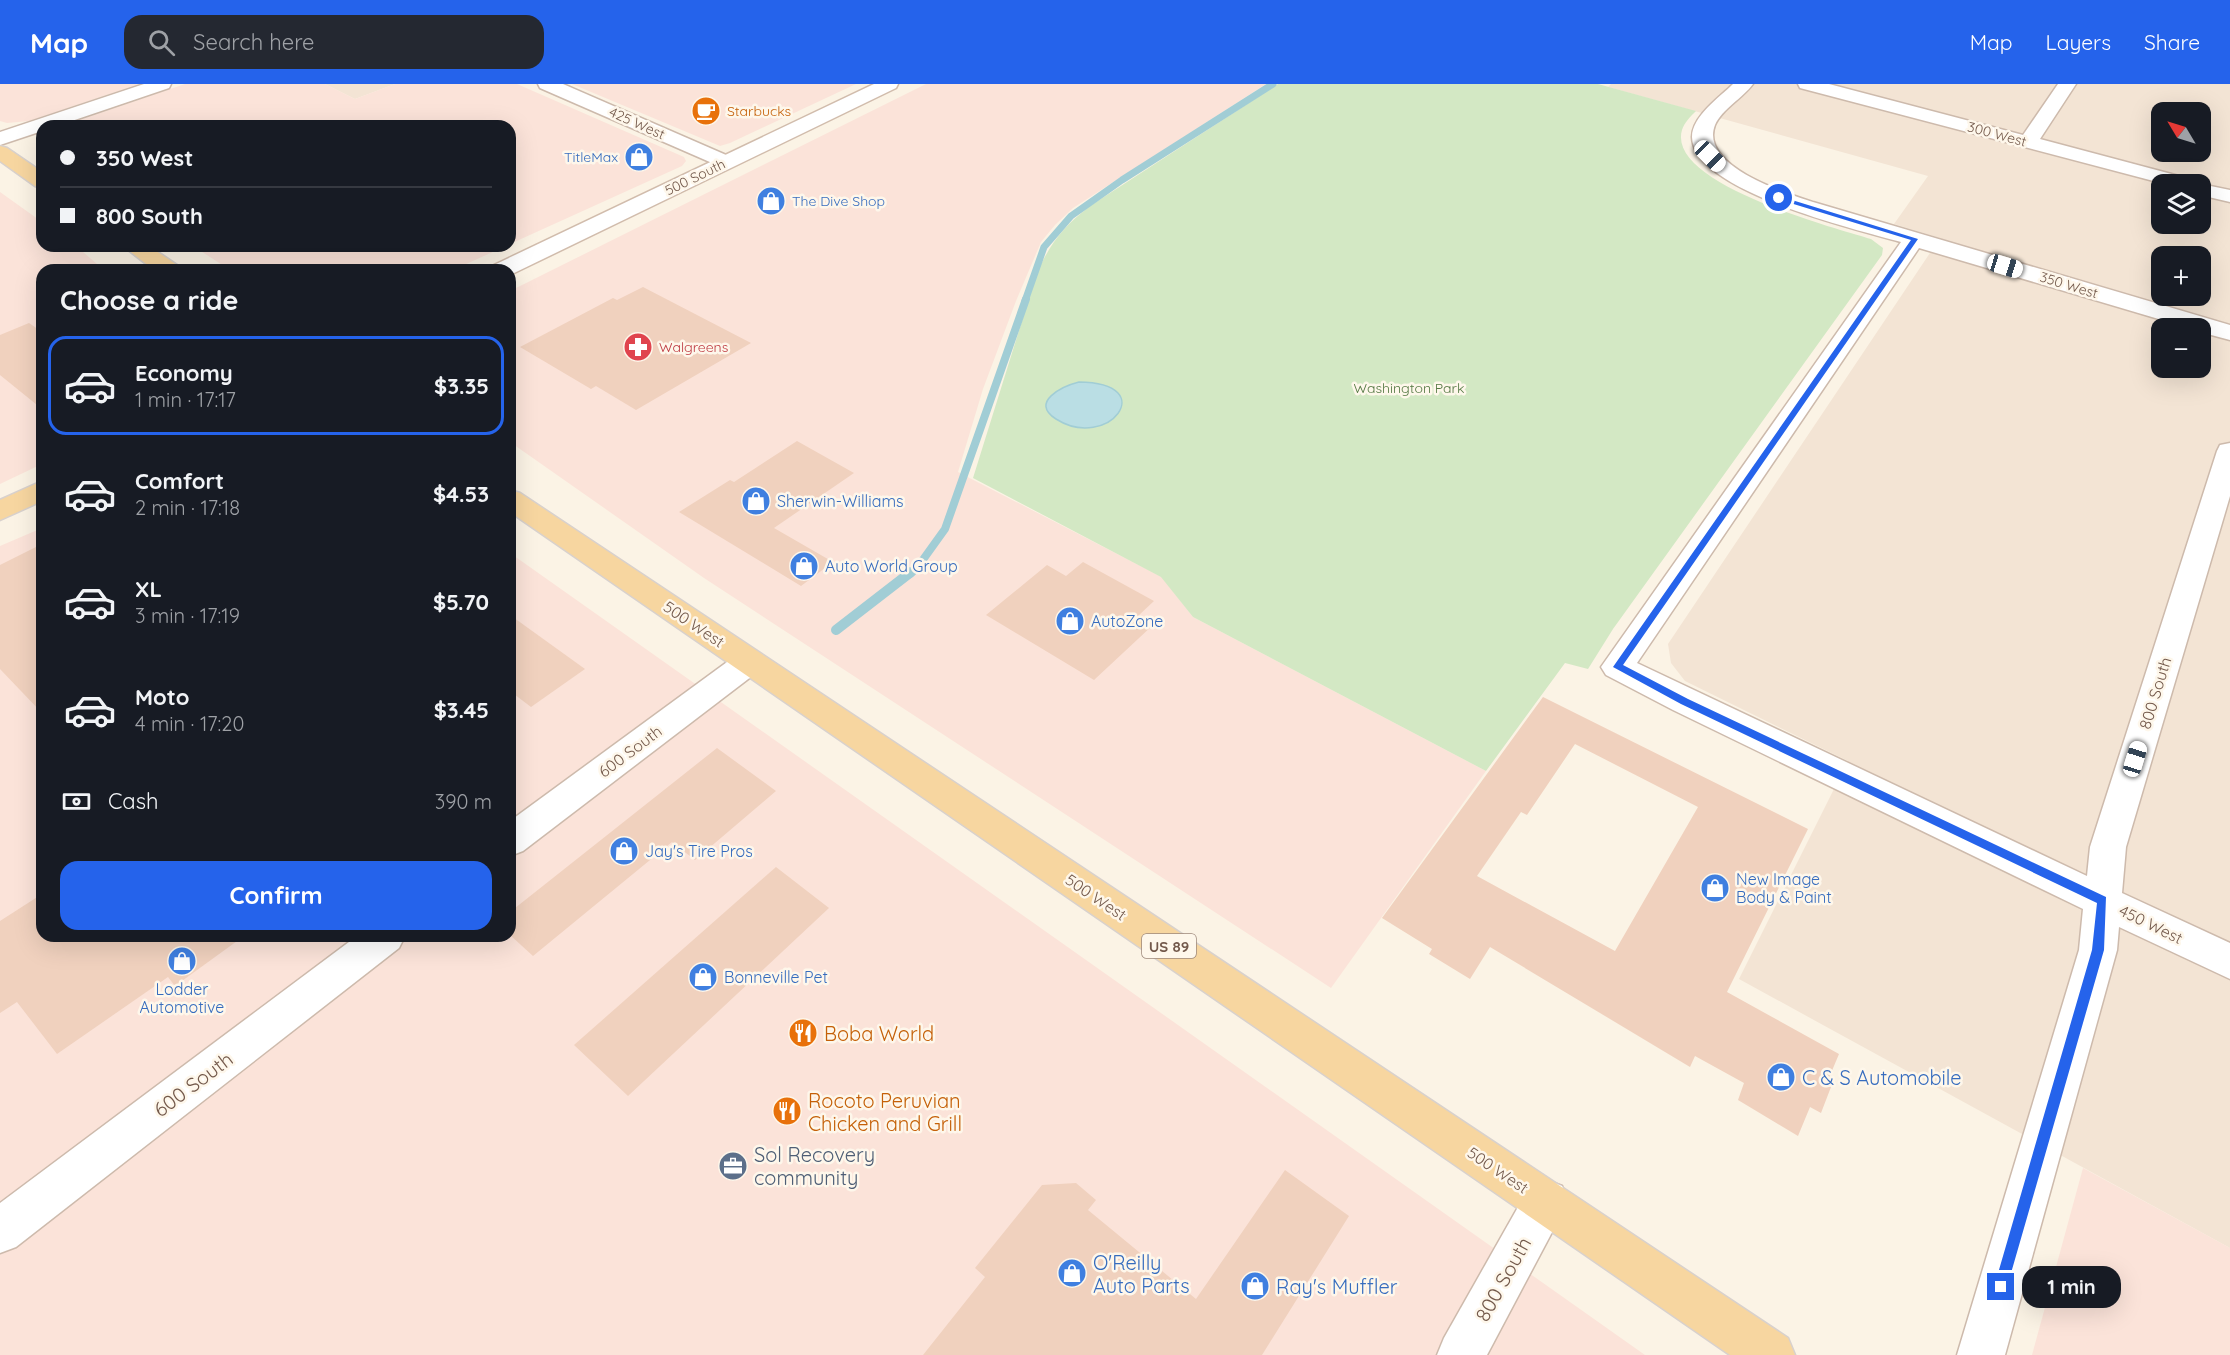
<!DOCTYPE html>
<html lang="en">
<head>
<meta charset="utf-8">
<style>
  body { margin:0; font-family:Quicksand,sans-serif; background:#242831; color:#f1f3f6; height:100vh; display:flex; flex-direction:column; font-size:22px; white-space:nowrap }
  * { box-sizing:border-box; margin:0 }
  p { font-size:20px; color:#9ea1a6 }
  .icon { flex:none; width:33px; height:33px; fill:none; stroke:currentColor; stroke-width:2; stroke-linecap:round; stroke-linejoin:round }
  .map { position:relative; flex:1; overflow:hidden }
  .side { position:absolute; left:36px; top:180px; width:480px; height:678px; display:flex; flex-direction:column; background:#171b24; border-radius:18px; box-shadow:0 6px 24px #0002 }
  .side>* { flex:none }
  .banner { position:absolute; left:36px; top:36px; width:480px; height:132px; border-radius:18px; box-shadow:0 6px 24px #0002; display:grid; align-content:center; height:132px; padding:0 24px; background:#171b24 }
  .needle { width:39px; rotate:308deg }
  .fabs { position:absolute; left:2151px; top:18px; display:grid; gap:12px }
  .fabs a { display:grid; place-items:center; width:60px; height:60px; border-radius:12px; background:#171b24; box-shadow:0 6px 24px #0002; font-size:30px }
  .end { position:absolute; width:27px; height:27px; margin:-14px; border:8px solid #2563eb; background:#fff; box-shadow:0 0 0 3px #fff }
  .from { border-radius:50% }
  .bubble { position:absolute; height:42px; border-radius:18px; background:#171b24; box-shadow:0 6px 24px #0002; font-size:20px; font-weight:700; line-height:42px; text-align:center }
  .car { position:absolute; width:18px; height:36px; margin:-18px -9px; border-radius:8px; box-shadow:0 0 4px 2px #0007; background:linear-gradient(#fff 24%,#345 0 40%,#fff 0 76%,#345 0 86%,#fff 0) }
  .banner b { display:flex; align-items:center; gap:21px; height:57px; font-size:22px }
  .banner b+b { border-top:2px solid #363941 }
  .banner i { width:15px; height:15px; background:#f1f3f6 }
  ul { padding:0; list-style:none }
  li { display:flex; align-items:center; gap:18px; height:99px; margin:0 12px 9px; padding:0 12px; border:3px solid transparent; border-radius:18px }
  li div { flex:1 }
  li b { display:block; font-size:22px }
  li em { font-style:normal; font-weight:700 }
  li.selected { border-color:#2563eb }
  li>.icon { width:54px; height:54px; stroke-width:1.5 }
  h2 { padding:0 24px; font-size:27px; line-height:72px }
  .pay { display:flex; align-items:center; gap:15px; height:66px; padding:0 24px; font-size:22px }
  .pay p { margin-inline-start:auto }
  .primary-button { display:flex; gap:12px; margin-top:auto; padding:12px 24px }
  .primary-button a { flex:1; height:69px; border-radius:18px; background:#2563eb; color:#fff; font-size:24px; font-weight:700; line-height:69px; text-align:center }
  header { display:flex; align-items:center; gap:36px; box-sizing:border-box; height:84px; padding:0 30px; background:#2563eb; color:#fff }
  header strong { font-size:28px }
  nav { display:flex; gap:33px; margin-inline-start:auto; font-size:21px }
  .search { width:420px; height:54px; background:#242831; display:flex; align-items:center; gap:15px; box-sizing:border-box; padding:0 21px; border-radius:18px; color:#9ea1a6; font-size:22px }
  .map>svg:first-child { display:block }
  .residential { fill:#f3e4d4; fill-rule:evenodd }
  .commercial { fill:#fbe3d9 }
  .green { fill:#d3e8c4 }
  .water { fill:#badee4; stroke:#a1cdd5; stroke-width:1.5 }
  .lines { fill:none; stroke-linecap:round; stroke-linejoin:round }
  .stream-far2 { stroke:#a1cdd5; stroke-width:7 }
  .stream-far1 { stroke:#a1cdd5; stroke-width:8 }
  .stream { stroke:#a1cdd5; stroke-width:10 }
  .building { fill:#f0d1be; fill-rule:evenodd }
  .minor-casing { stroke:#cdbaac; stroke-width:3 }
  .secondary-casing { stroke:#d1bcac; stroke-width:3 }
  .primary-casing { stroke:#d8d1cd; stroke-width:3 }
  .minor { fill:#fff; fill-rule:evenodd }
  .secondary { fill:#fff; fill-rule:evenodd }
  .primary { fill:#f7d6a0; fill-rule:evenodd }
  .route { fill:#2563eb }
  .labels { text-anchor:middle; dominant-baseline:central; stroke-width:5; stroke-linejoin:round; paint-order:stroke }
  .far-food-label { font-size:14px; fill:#c56008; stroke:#fef7eb; text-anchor:start }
  .far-street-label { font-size:14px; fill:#73594b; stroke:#fef7eb }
  .far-shop-label { font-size:14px; fill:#366cbe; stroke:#fef7eb; text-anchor:end }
  .far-health-label { font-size:14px; fill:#be3a42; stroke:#fef7eb; text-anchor:start }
  .far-park-label { font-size:14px; fill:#547843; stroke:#fef7eb }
  .shield { fill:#fef7eb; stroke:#9d887b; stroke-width:1.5 }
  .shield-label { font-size:15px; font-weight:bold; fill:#73594b }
  .shop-label { font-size:16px; fill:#366cbe; stroke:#fef7eb; text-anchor:start }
  .street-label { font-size:16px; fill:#73594b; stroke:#fef7eb }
  .near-food-label { font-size:20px; fill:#c56008; stroke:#fef7eb; text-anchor:start }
  .near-shop-label { font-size:20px; fill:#366cbe; stroke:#fef7eb; text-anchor:start }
  .near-street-label { font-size:20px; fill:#73594b; stroke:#fef7eb }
  .near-service-label { font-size:20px; fill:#4e5e75; stroke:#fef7eb; text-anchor:start }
</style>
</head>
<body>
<header>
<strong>Map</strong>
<div class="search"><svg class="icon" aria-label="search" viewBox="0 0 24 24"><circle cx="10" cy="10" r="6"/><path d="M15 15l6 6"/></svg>Search here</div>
<nav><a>Map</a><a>Layers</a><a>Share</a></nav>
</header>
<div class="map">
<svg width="2230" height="1271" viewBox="0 0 2230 1271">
  <rect width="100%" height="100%" fill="#fbf3e5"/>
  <g class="residential">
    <polygon points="325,0 395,0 355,15"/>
    <path d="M 1611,0 L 2230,0 L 2230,1164 L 1739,895 L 1848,677 L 1685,597 L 1671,579 L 1668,560 L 1940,154 L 1894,140 L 1928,92 L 1608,3 ZM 2162,28 L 2200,28 L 2200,68 L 2162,68 ZM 2162,100 L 2200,100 L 2200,140 L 2162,140 ZM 2162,172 L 2200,172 L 2200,212 L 2162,212 ZM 2162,244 L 2200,244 L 2200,284 L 2162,284 Z"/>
  </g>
  <g class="commercial">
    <polygon points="0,0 139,0 29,37 7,39 0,37"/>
    <polygon points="185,0 325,0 355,15 395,0 517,0 684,73 686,77 682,82 510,160 510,42 62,42"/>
    <polygon points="572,0 856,0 730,59 720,62"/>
    <polygon points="926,0 1266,0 1073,124 1055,141 1041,158 1016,217 983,305 958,388 1162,493 1193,533 1486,687 1331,904 704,494 510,358 510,207"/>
    <polygon points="0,108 42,138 42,162 76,162 104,186 42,186 42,380 0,400"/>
    <polygon points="193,162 506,162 453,186 230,186"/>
    <polygon points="42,444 42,852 510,852 510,469 1645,1271 0,1271 0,462"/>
    <polygon points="2083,1084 2230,1164 2230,1271 2032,1271"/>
  </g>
  <path class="green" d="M 1278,0 L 1598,0 L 1696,27 C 1691,32 1684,39 1682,46 C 1666,100 1836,144 1871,155 L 1883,164 L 1882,171 L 1613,545 L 1588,585 L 1565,579 L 1486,687 L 1193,533 L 1161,493 L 973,394 L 1037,189 C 1051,158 1063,143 1090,122 Z"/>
  <path class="water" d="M 1079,298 C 1162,299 1108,368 1056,335 C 1029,318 1063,302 1079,298 Z"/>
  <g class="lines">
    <polyline class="stream-far2" points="1025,217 1044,163 1071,132 1122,96 1273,0"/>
    <polyline class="stream-far1" points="910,490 917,484 945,445 1026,215"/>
    <polyline class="stream" points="836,546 911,488"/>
  </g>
  <g class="building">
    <polygon points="643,203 751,259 636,326 596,302 591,305 520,263 613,214 617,216"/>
    <polygon points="29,239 42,248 42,325 0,291 0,251"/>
    <polygon points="797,357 854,389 774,444 833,478 801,502 679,428 730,396 734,398"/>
    <polygon points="42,460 42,629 0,585 0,481"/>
    <polygon points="1083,478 1154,517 1138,532 1153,541 1094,596 986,531 1047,481 1066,492"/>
    <polygon points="510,531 585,585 531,623 510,607"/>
    <path d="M 1543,613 L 1808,745 L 1727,908 L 1839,970 L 1826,1001 L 1831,1003 L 1821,1029 L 1810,1023 L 1798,1052 L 1738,1016 L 1744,999 L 1695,972 L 1690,983 L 1490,863 L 1470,895 L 1429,870 L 1432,865 L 1382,834 ZM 1575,660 L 1698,723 L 1615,867 L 1477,792 L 1521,728 L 1527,731 Z"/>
    <polygon points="717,664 776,707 695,776 672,758 533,872 510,851 510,828"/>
    <polygon points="776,783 829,824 628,1012 574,961"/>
    <polygon points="42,810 42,852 244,852 175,902 168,893 57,970 17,918 0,929 0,837"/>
    <polygon points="1285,1086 1349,1132 1262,1271 923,1271 985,1193 975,1184 1042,1101 1076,1099 1096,1116 1088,1126 1196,1215"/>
  </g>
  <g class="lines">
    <g class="minor-casing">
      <g id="minor">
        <polygon points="144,0 171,0 169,4 57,42 42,42 42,47 0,61 0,48"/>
        <polygon points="538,0 563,0 733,74 736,78 733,82 719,82 540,4"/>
        <path d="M 1733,0 L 1753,0 C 1743,14 1722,25 1715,41 C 1699,82 1785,109 1813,118 L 2230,241 L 2230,256 L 2200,248 L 2200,244 L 2189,244 L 1919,164 L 1637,579 L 2087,792 L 2090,763 L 2217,367 L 2220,361 L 2230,359 L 2230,412 L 2126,763 L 2122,809 L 2230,859 L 2230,895 L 2119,843 L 2117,866 L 2005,1271 L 1957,1271 L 2079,866 L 2083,825 L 1673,626 L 1606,591 L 1601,583 L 1901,158 C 1858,146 1693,107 1692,53 C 1692,32 1720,13 1733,0 Z"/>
        <polygon points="1798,0 1829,0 2023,51 2058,0 2076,0 2040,55 2194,96 2196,99 2230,106 2230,118 2200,111 2200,100 2165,100 1800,4"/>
        <polygon points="749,566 760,570 765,578 760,586 523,767 510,772 510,737 738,570"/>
        <polygon points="357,852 405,852 399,864 16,1163 0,1169 0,1119"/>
        <polygon points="1546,1096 1562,1102 1568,1118 1487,1271 1437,1271 1444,1254 1530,1102"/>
      </g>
    </g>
    <g class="secondary-casing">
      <polygon id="secondary" points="874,0 898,0 896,4 510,191 510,186 491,186 494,181"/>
    </g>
    <g class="primary-casing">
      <g id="primary">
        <polygon points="0,62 7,64 42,88 42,104 35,102 0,77"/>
        <polygon points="123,162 149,162 177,181 180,186 154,186"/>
        <polygon points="42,397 42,417 0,436 0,416"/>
        <polygon points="510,406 520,409 1788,1254 1795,1271 1730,1271 510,428"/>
      </g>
    </g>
    <use href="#minor" class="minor"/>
    <use href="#secondary" class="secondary"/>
    <use href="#primary" class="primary"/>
  </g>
  <polygon class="route" points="1779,112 1918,155 1623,581 1688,615 2106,813 2104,866 2007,1203 2005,1208 2001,1210 1996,1208 1994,1203 2092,866 2097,819 1681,620 1613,583 1911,156 1777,115"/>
  <defs>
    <g id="cafe-disc" transform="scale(1.5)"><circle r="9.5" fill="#e8710a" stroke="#fef7eb"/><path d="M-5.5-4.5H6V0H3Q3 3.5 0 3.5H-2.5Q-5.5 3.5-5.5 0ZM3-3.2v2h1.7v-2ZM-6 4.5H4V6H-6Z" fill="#fff"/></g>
    <g id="shop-disc" transform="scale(1.5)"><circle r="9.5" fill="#3f7fe0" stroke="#fef7eb"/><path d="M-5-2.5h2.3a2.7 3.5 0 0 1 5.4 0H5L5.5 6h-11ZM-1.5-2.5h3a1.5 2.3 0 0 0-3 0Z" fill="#fff"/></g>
    <g id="pharmacy-disc" transform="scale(1.5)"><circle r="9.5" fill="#e0444e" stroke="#fef7eb"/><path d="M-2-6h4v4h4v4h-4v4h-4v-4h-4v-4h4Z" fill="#fff"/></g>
    <g id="restaurant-disc" transform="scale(1.5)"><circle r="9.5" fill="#e8710a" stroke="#fef7eb"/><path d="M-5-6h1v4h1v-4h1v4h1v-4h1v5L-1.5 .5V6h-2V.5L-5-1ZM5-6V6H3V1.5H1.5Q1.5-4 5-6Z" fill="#fff"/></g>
    <g id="office-disc" transform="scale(1.5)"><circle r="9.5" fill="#5c6f8a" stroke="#fef7eb"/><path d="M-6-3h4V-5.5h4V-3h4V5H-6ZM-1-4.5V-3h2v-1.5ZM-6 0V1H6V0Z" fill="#fff"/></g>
  </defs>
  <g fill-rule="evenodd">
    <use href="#cafe-disc" x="706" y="27"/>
    <use href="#shop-disc" x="639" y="73"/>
    <use href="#shop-disc" x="771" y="117"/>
    <use href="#pharmacy-disc" x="638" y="263"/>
    <use href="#shop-disc" x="756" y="417"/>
    <use href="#shop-disc" x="804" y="482"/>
    <use href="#shop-disc" x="1070" y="537"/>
    <use href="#shop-disc" x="624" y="767"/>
    <use href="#shop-disc" x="1715" y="804"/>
    <use href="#shop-disc" x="182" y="877"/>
    <use href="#shop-disc" x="703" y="893"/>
    <use href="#restaurant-disc" x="803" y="949"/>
    <use href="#shop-disc" x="1781" y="993"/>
    <use href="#restaurant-disc" x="787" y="1027"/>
    <use href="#office-disc" x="733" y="1082"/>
    <use href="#shop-disc" x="1072" y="1189"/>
    <use href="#shop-disc" x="1255" y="1202"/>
  </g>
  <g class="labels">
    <g class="far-food-label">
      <text x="727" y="27">Starbucks</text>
    </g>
    <g class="far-street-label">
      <text transform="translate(637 39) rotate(24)">425 West</text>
      <text transform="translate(1997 50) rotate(15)">300 West</text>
      <text transform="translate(695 93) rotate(-26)">500 South</text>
      <text transform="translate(2069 201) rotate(17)">350 West</text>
    </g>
    <g class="far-shop-label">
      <text x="618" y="73">TitleMax</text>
      <text x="792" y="117" text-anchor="start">The Dive Shop</text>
    </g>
    <g class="far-health-label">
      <text x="659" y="263">Walgreens</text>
    </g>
    <g class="far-park-label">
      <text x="1409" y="304">Washington Park</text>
    </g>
    <rect class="shield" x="1142" y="850" width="54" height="24" rx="4.5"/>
    <g class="shield-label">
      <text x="1169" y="862">US 89</text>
    </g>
    <g class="shop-label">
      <text x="777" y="417">Sherwin-Williams</text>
      <text x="825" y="482">Auto World Group</text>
      <text x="1091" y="537">AutoZone</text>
      <text x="645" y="767">Jay's Tire Pros</text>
      <text x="1736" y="795">New Image<tspan x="1736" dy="18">Body &amp; Paint</tspan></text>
      <text x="724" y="893">Bonneville Pet</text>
      <text x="182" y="905" text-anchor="middle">Lodder<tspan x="182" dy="18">Automotive</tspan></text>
    </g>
    <g class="street-label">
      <text transform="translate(694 540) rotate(34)">500 West</text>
      <text transform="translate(2155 609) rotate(-73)">800 South</text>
      <text transform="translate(630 667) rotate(-37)">600 South</text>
      <text transform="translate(1096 813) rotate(34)">500 West</text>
      <text transform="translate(2151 840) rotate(26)">450 West</text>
      <text transform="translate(1498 1086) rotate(34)">500 West</text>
    </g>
    <g class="near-food-label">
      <text x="824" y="949">Boba World</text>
      <text x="808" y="1016">Rocoto Peruvian<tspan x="808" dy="23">Chicken and Grill</tspan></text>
    </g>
    <g class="near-shop-label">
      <text x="1802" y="993">C &amp; S Automobile</text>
      <text x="1093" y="1178">O'Reilly<tspan x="1093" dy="23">Auto Parts</tspan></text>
      <text x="1276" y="1202">Ray's Muffler</text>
    </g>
    <g class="near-street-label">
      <text transform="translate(193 1000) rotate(-37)">600 South</text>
      <text transform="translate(1503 1195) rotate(-61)">800 South</text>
    </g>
    <g class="near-service-label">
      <text x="754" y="1070">Sol Recovery<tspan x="754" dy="23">community</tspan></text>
    </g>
  </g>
</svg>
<div class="fabs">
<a><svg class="needle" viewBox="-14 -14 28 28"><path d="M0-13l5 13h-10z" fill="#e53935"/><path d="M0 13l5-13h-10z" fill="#9ea1a6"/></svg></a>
<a><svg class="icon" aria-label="layers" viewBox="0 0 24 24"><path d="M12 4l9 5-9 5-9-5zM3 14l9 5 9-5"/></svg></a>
<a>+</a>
<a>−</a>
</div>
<i class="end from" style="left:1779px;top:114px"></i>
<i class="end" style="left:2001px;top:1203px"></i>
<div class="bubble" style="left:2022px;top:1182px;width:99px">1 min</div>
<i class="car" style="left:1710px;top:72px;rotate:135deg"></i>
<i class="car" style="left:2005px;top:182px;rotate:107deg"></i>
<i class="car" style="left:2135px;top:675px;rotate:17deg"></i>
<div class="banner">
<b><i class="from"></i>350 West</b>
<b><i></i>800 South</b>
</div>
<section class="side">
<h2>Choose a ride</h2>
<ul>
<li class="selected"><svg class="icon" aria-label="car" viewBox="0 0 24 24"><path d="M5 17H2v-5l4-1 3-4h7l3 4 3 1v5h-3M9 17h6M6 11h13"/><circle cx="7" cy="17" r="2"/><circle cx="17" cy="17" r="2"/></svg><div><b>Economy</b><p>1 min · 17:17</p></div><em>$3.35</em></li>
<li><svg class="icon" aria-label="car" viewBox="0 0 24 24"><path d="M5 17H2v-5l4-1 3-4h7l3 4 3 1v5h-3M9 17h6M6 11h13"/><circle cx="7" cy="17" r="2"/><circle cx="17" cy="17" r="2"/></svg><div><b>Comfort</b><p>2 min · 17:18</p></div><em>$4.53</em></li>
<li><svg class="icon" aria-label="car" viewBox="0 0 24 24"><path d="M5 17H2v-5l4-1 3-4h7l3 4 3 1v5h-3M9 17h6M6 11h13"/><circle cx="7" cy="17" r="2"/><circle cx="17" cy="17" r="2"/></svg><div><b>XL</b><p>3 min · 17:19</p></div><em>$5.70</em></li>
<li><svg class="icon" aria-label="car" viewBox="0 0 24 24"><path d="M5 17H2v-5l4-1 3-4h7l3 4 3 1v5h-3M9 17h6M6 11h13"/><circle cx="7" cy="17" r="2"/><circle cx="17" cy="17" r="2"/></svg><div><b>Moto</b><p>4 min · 17:20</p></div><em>$3.45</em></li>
</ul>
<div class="pay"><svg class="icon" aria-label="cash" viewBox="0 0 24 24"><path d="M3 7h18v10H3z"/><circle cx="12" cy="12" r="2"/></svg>Cash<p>390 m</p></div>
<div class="primary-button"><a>Confirm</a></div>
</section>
</div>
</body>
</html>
